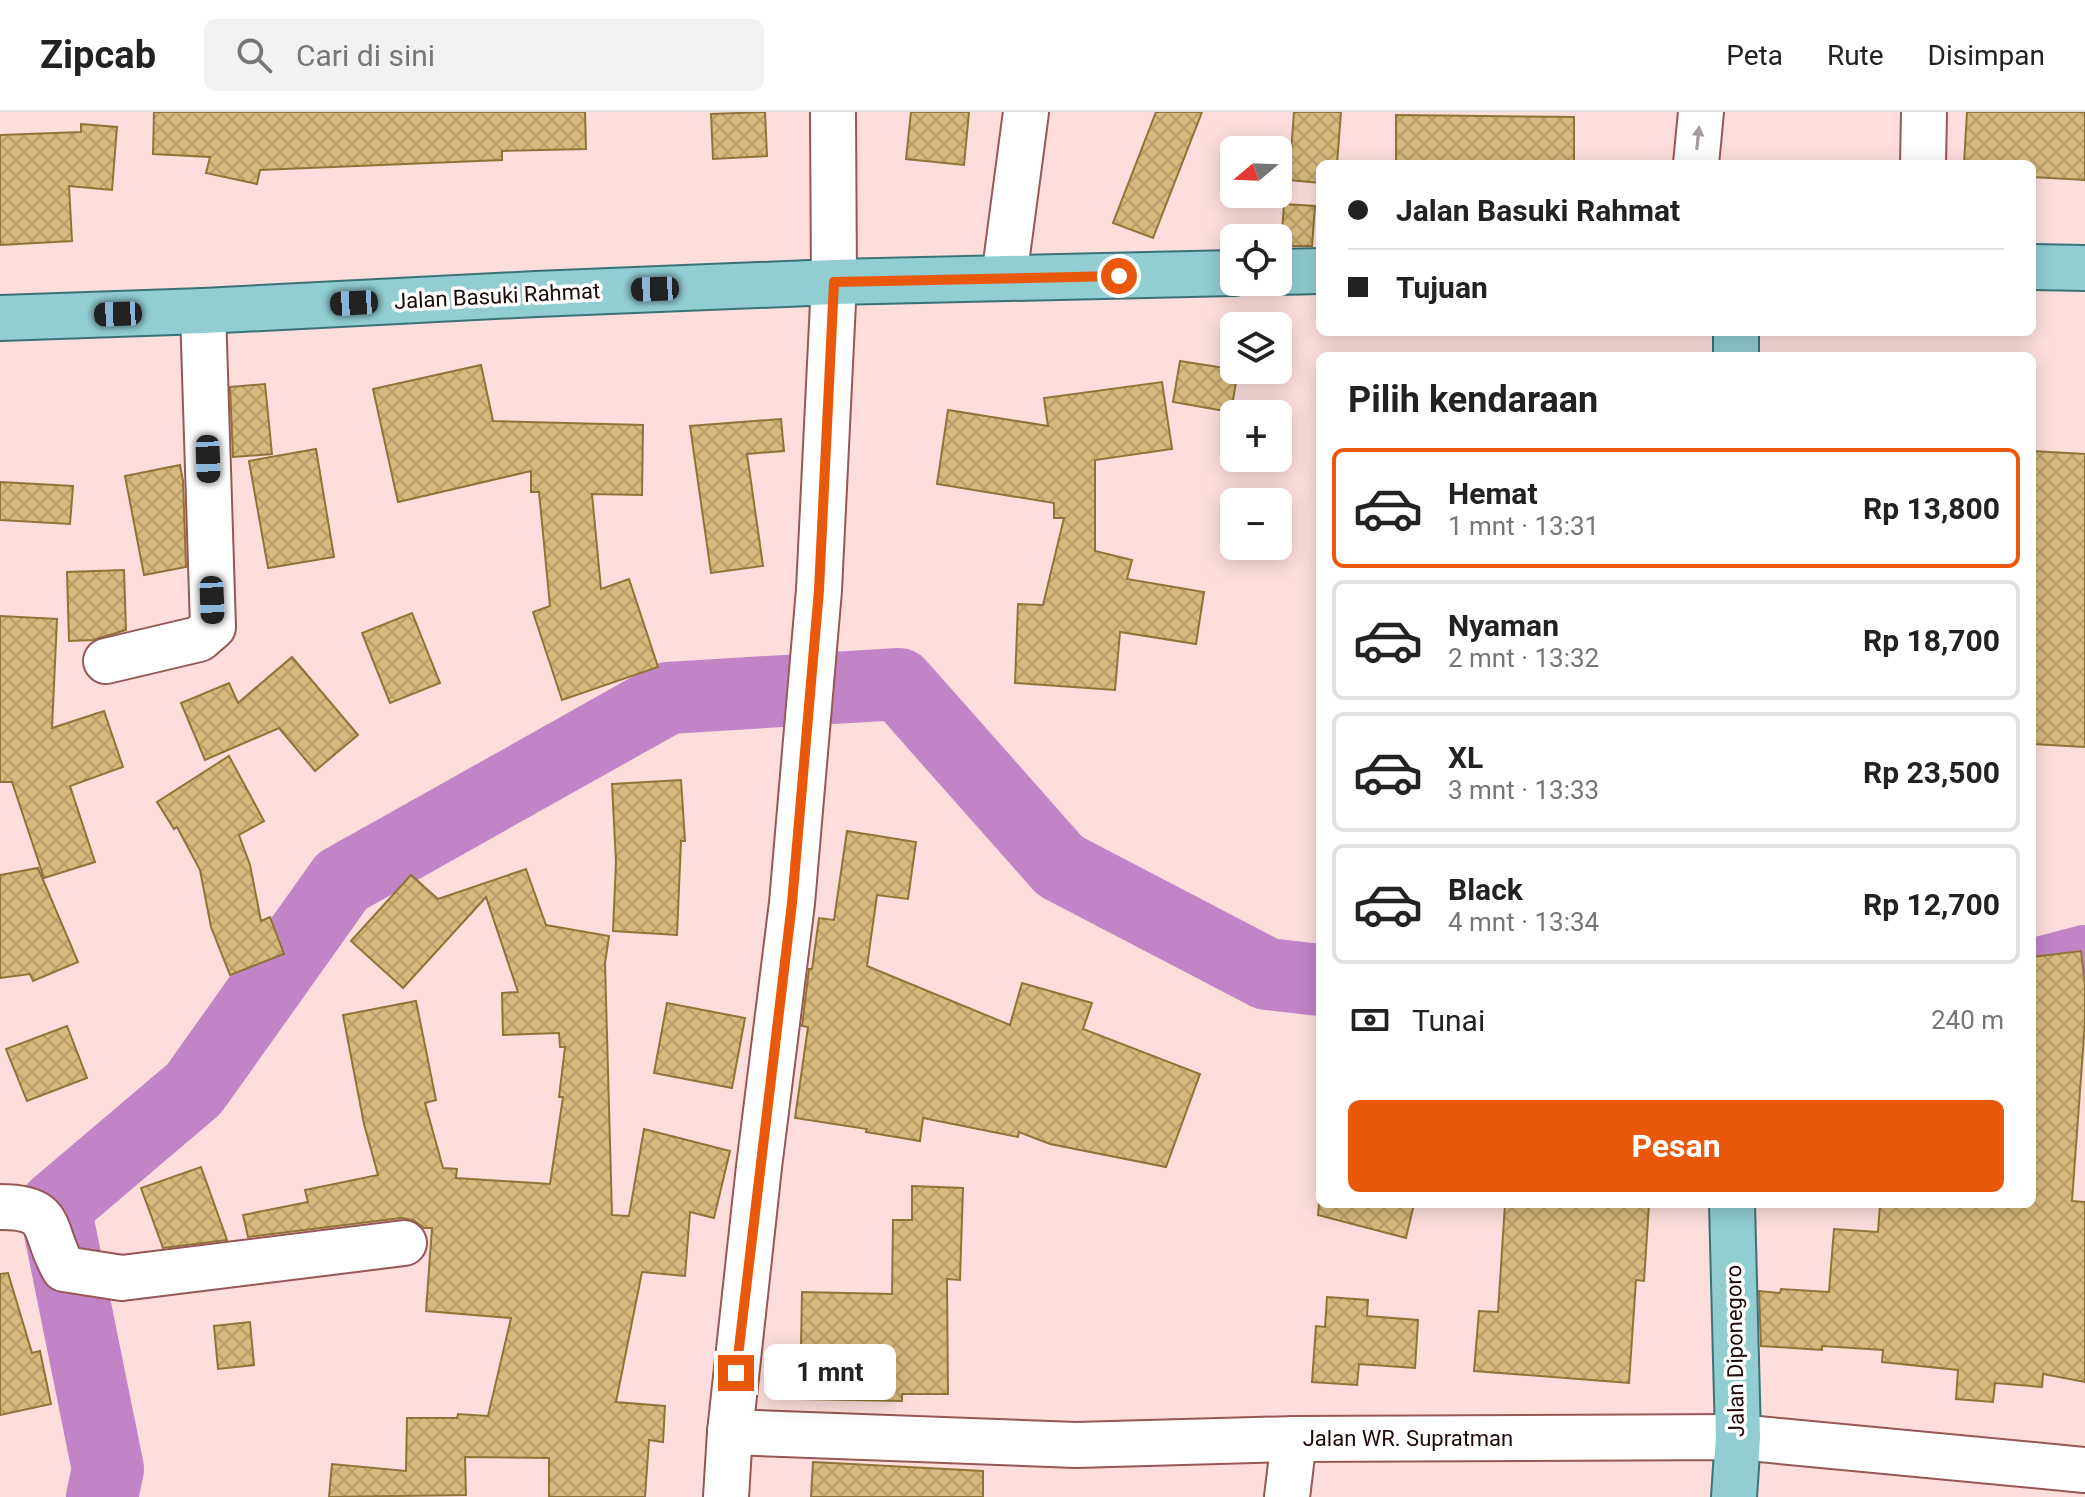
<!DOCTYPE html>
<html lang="id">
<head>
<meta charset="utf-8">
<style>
  body { margin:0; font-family:Roboto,sans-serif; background:#f2f2f2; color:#222; height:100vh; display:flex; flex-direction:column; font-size:30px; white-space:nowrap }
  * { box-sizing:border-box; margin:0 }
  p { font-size:26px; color:#767676 }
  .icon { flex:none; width:44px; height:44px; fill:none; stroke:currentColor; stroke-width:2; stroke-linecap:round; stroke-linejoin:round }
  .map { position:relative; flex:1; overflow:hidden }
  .side { position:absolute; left:1316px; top:240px; width:720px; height:856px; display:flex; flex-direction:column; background:#fff; border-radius:12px; box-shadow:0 4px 20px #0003 }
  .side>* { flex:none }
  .guide { position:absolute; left:1316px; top:48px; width:720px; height:176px; border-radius:12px; box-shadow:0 4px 20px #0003; display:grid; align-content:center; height:176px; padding:0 32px; background:#fff }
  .needle { width:52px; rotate:251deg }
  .buttons { position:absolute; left:1220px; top:24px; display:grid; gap:16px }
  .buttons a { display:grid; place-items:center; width:72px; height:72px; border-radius:12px; background:#fff; box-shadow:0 4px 20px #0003; font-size:40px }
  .end { position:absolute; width:36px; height:36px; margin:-18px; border:10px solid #ea580c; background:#fff; box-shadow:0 0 0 4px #fff }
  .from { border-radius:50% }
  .bubble { position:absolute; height:56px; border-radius:12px; background:#fff; box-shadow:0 4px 20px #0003; font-size:26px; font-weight:700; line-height:56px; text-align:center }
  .car { position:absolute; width:24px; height:48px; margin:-24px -12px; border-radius:10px; box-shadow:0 0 6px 2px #0007; background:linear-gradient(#222 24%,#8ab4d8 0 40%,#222 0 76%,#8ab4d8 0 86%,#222 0) }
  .guide b { display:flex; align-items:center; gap:28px; height:76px; font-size:30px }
  .guide b+b { border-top:2px solid #e0e0e0 }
  .guide i { width:20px; height:20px; background:#222 }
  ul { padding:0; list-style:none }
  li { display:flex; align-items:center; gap:24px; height:120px; margin:0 16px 12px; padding:0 16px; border:4px solid #e0e0e0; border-radius:12px }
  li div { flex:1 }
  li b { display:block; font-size:30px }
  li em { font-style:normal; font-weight:700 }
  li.on { border-color:#ea580c }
  li>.icon { width:72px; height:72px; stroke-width:1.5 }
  h2 { padding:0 32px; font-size:36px; line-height:96px }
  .pay { display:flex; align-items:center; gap:20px; height:88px; padding:0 32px; font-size:30px }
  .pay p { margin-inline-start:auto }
  .primary-button { display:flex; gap:16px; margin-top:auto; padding:16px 32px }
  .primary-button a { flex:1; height:92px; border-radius:12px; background:#ea580c; color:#fff; font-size:32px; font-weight:700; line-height:92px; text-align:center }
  header { display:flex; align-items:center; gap:48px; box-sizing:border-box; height:112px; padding:0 40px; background:#fff; border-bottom:2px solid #e0e0e0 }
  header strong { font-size:38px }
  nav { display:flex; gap:44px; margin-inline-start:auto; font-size:28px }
  .search { width:560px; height:72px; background:#f2f2f2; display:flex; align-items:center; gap:20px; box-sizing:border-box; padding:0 28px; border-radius:12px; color:#767676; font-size:30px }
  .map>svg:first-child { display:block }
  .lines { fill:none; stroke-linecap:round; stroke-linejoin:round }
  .river { stroke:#c084c7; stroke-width:72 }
  .building { fill:url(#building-cross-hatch); stroke:#907337; stroke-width:2 }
  .minor-casing { stroke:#975754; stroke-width:48 }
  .major-casing { stroke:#3a7277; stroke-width:48 }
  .minor { stroke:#fff; stroke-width:44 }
  .major { stroke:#91cdd1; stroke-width:44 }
  .oneway { fill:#a69c9c }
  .route { stroke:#ea580c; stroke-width:10 }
  .labels { text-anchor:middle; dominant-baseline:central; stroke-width:7; stroke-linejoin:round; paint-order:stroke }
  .street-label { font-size:22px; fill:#200808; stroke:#fff }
</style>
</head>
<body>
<header>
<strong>Zipcab</strong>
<div class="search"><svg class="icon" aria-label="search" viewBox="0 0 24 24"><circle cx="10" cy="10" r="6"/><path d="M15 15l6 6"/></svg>Cari di sini</div>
<nav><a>Peta</a><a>Rute</a><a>Disimpan</a></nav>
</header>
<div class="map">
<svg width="2085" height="1385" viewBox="0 0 2085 1385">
  <defs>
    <pattern id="building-cross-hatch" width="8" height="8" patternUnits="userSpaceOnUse" patternTransform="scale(2)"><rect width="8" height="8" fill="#d8b97d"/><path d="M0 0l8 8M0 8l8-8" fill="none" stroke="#b99e6b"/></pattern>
  </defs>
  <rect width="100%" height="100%" fill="#fddedc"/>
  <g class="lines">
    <g class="river">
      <polyline points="2032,863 2085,849"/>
      <polyline points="102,1385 108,1357 55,1095 194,977 342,769 668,586 899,572 1060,754 1267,862 1320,868"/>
    </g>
  </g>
  <g class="building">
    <polygon points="154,0 585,0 586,37 502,39 502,48 260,58 257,72 206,61 210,45 153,42"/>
    <polygon points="765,0 767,44 713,47 711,2"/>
    <polygon points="911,0 969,0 964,53 906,47"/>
    <polygon points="1156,0 1202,0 1153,126 1113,111"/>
    <polygon points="1294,0 1341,0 1337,52 1320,52 1320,71 1289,68"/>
    <polygon points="1967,0 2085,0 2085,68 2032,65 2032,52 1964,52"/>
    <polygon points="1396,3 1574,5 1574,52 1396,52"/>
    <polygon points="81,12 117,15 112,78 69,74 72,129 0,133 0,23 81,20"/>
    <polygon points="1284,92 1315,94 1312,134 1281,134"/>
    <polygon points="1180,249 1238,258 1231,300 1173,290"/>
    <polygon points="481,253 493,309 643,313 642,383 592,382 601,477 629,467 658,555 562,588 533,500 550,494 539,380 531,380 531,359 398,390 373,277"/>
    <polygon points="1162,270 1172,337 1095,348 1095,439 1132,448 1127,467 1204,480 1196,532 1120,520 1115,578 1015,571 1018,492 1043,493 1064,406 1054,406 1054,391 937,372 948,298 1048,314 1044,286"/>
    <polygon points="265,272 272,342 233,345 230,275"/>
    <polygon points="781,307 784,339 747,342 763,454 711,461 690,314"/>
    <polygon points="316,337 334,445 268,456 249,349"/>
    <polygon points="2032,339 2085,342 2085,635 2032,632"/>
    <polygon points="180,353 183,369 186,455 144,463 125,364"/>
    <polygon points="0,370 73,374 70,412 0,408"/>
    <polygon points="124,458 126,518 93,528 69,529 67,460"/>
    <polygon points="412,501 440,571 390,591 362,521"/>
    <polygon points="0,504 57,507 52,616 104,599 123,655 70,674 95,750 44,766 12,670 0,670"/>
    <polygon points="292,545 358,623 315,659 279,616 205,648 181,591 229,571 238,591"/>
    <polygon points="229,644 264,709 239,723 250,753 261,809 270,805 284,842 230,863 211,815 200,758 177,715 174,717 157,690"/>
    <polygon points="681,668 685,729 681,729 677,823 613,819 616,750 612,672"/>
    <polygon points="847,719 916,730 908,787 877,783 867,854 1010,913 1022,871 1092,891 1083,917 1200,962 1166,1055 1050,1032 1019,1020 1018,1025 923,1006 920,1029 866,1020 867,1017 795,1006 808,915 802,914 809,857 812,857 819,806 834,808"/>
    <polygon points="38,756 78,850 33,869 30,862 0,866 0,763"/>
    <polygon points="526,757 546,813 609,824 605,851 612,1103 629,1104 644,1017 730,1039 714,1106 690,1100 685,1164 642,1160 616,1290 665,1294 663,1330 649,1328 645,1385 549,1385 549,1346 465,1345 466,1383 329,1385 332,1352 406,1359 407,1306 457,1306 458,1302 488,1304 511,1206 426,1199 432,1116 424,1116 413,1108 401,1106 248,1125 243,1103 308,1090 305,1078 378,1063 364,1012 343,903 416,889 436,988 425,991 443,1056 457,1057 456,1066 550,1072 563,985 559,985 565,935 560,935 559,921 503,923 502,881 518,880 486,785 403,876 351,829 411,763 438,787"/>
    <polygon points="2081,839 2085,873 2085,910 2072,1089 2085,1090 2085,1270 2043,1262 2042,1275 1995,1271 1993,1290 1956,1287 1958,1258 1882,1250 1883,1238 1822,1234 1822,1238 1761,1234 1759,1179 1780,1181 1781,1177 1829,1180 1834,1117 1878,1120 1880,1092 2032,1092 2032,845"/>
    <polygon points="667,891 745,906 732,976 654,961"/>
    <polygon points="67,914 87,966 27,989 6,937"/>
    <polygon points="201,1055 227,1128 163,1136 141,1076"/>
    <polygon points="912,1074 963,1076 960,1168 947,1167 948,1282 902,1282 902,1289 800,1287 802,1180 892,1182 893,1108 912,1108"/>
    <polygon points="1319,1092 1414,1092 1406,1126 1318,1103"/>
    <polygon points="1505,1092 1649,1092 1644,1169 1636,1168 1629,1271 1474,1259 1479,1199 1498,1200"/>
    <polygon points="8,1161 32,1241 40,1239 51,1292 0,1303 0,1162"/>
    <polygon points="1327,1185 1368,1188 1367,1204 1418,1208 1415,1256 1359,1252 1357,1273 1312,1270 1316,1214 1325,1215"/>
    <polygon points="250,1210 254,1253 218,1257 214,1214"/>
    <polygon points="813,1350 983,1359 983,1385 811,1385"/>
  </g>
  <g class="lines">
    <g class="minor-casing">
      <g id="minor">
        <polyline points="1696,52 1701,0"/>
        <polyline points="1923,52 1924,0"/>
        <polyline points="1004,166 1026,0"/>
        <polyline points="106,549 199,527 213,515 203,199"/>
        <path d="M 0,1095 C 57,1095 41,1118 64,1157 L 122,1166 L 404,1131"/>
        <polyline points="730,1320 1076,1333 1294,1327 1738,1325 2085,1358"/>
        <polyline points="726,1385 730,1320 759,1055 792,791 819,478 834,170 833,0"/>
        <polyline points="1287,1385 1294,1327"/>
      </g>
    </g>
    <g class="major-casing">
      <g id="major">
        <polyline points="2032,155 2085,156"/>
        <polyline points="1278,160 1320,159"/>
        <polyline points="0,206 203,199 536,182 834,170 1234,161"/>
        <polyline points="1736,244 1736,220"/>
        <polyline points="1732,1092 1738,1325 1734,1385"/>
      </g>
    </g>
    <use href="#minor" class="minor"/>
    <use href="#major" class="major"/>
  </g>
  <defs><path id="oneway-solid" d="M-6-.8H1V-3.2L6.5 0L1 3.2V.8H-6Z" transform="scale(2)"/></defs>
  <use class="oneway" href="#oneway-solid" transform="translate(1698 26) rotate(-84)"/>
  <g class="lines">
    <polyline class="route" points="736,1261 792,791 819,478 834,170 1119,164"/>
  </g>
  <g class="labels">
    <g class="street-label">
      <text transform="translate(497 184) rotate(-3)">Jalan Basuki Rahmat</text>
      <text transform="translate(1735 1239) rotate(-91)">Jalan Diponegoro</text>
      <text x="1408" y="1326">Jalan WR. Supratman</text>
    </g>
  </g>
</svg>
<div class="buttons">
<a><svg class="needle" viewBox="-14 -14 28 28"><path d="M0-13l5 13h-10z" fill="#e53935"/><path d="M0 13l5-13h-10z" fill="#767676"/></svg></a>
<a><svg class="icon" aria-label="locate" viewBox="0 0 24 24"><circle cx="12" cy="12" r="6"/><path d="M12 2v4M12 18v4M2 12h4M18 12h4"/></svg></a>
<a><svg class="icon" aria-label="layers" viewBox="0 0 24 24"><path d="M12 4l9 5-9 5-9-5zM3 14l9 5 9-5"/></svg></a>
<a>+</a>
<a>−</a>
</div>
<i class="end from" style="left:1119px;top:164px"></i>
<i class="end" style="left:736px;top:1261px"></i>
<div class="bubble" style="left:764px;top:1232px;width:132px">1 mnt</div>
<i class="car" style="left:655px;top:177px;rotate:268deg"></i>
<i class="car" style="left:354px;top:191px;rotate:267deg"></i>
<i class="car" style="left:118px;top:202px;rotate:268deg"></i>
<i class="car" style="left:208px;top:347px;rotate:178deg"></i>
<i class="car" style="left:212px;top:488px;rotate:178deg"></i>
<div class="guide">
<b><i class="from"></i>Jalan Basuki Rahmat</b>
<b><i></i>Tujuan</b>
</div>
<section class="side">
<h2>Pilih kendaraan</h2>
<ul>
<li class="on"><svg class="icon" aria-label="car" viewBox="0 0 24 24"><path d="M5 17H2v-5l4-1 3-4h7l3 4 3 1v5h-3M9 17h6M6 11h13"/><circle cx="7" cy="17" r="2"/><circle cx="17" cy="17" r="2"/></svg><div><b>Hemat</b><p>1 mnt · 13:31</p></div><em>Rp 13,800</em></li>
<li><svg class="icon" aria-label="car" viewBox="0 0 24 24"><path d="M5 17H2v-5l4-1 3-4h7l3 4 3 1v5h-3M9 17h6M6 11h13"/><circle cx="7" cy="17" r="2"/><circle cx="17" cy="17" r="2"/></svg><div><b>Nyaman</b><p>2 mnt · 13:32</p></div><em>Rp 18,700</em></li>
<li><svg class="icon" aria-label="car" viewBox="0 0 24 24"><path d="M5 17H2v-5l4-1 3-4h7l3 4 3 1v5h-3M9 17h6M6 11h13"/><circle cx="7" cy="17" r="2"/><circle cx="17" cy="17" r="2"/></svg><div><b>XL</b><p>3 mnt · 13:33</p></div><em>Rp 23,500</em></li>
<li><svg class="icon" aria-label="car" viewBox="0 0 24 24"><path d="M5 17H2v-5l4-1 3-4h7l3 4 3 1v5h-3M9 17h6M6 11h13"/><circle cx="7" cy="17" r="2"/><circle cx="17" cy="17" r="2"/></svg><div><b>Black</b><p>4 mnt · 13:34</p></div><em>Rp 12,700</em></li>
</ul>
<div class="pay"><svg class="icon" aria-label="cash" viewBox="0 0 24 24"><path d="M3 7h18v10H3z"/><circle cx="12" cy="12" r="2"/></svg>Tunai<p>240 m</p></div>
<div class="primary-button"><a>Pesan</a></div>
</section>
</div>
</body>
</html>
